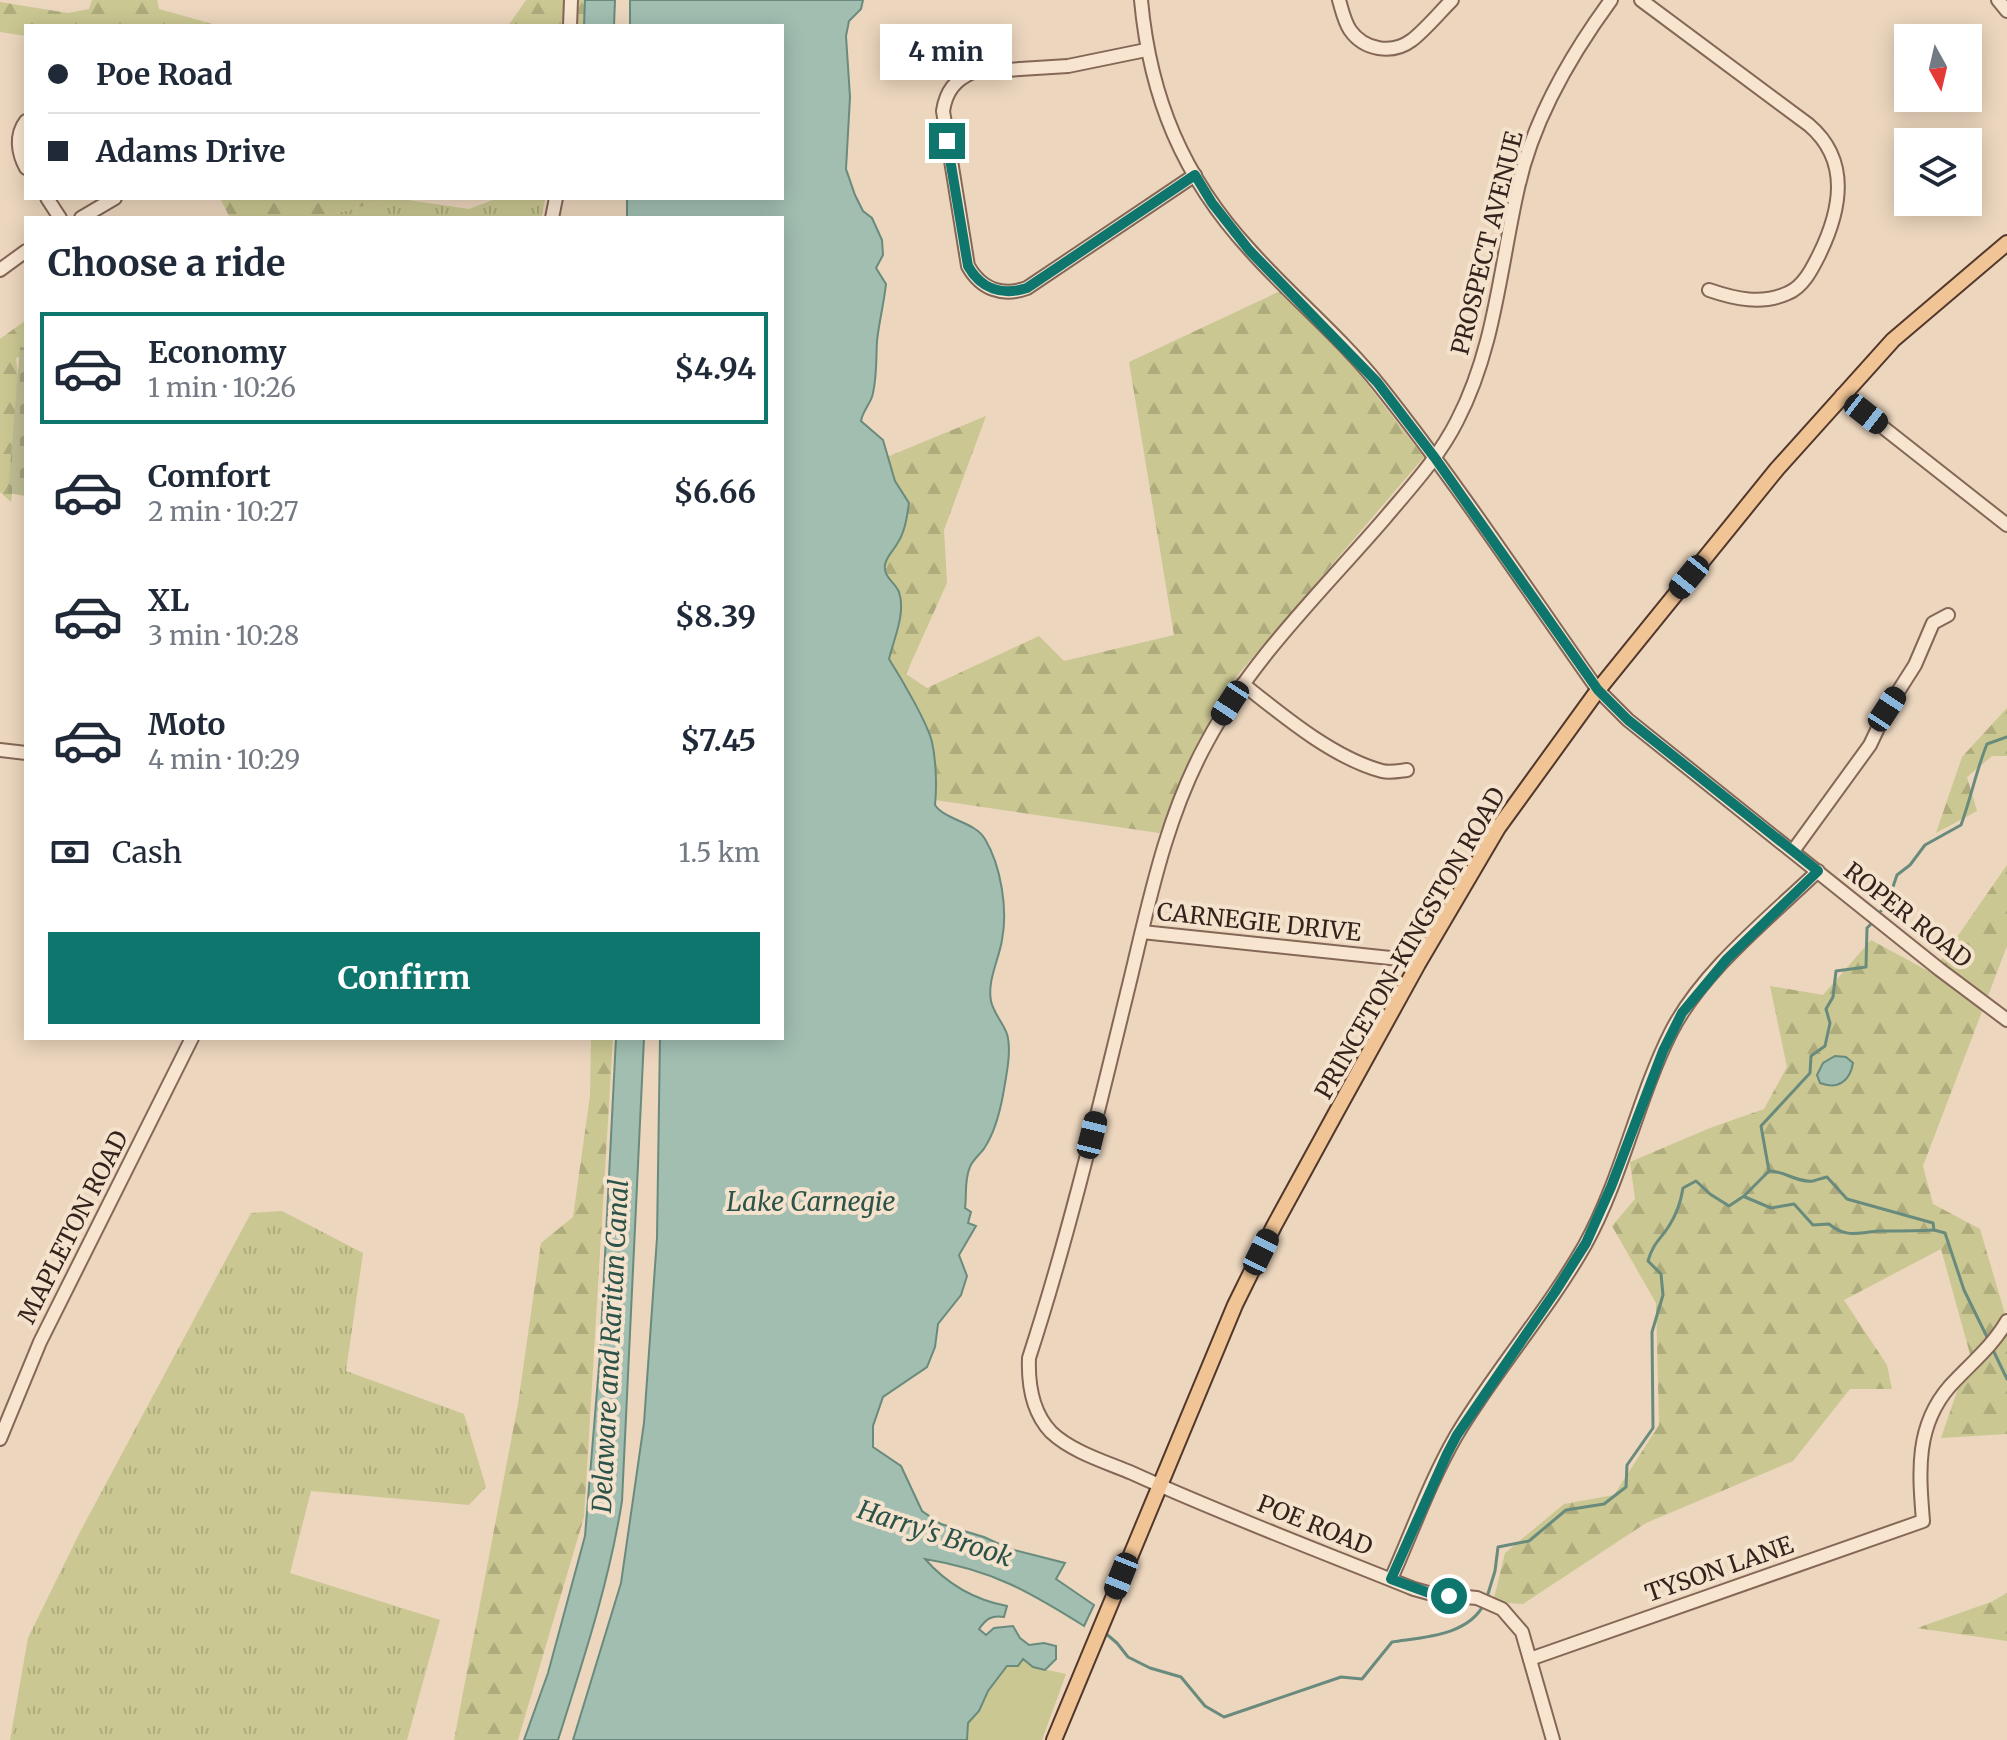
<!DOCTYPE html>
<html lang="en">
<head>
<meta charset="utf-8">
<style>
  body { margin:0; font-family:Merriweather,serif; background:#f2f2f3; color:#1f2937; height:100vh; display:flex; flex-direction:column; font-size:30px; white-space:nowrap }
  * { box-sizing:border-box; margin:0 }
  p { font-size:26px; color:#747a83 }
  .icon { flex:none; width:44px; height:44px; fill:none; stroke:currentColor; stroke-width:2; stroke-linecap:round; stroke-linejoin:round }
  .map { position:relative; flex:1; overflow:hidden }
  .sheet { position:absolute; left:24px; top:216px; width:760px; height:824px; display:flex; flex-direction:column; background:#fff; border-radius:0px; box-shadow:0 4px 20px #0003 }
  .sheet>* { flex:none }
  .hud { position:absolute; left:24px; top:24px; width:760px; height:176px; border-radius:0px; box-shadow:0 4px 20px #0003; display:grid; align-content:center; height:176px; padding:0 24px; background:#fff }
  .needle { width:52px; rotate:172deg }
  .fabs { position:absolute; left:1894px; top:24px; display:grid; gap:16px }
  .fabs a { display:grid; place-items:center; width:88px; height:88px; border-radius:0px; background:#fff; box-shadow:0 4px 20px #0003; font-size:40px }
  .end { position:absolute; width:36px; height:36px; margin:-18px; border:10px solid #0f766e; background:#fff; box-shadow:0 0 0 4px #fff }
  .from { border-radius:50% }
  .bubble { position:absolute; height:56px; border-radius:0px; background:#fff; box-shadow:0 4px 20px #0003; font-size:26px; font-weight:700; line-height:56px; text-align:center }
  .car { position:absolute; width:24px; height:48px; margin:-24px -12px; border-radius:10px; box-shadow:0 0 6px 2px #0007; background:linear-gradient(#222 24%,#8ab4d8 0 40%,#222 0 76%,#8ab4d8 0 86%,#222 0) }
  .hud b { display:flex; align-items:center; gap:28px; height:76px; font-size:30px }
  .hud b+b { border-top:2px solid #e0e1e3 }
  .hud i { width:20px; height:20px; background:#1f2937 }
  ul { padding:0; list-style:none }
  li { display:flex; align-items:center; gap:24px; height:112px; margin:0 16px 12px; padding:0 8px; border:4px solid transparent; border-radius:0px }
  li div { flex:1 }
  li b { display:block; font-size:30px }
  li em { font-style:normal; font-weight:700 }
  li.active { border-color:#0f766e }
  li>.icon { width:72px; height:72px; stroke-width:1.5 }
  h2 { padding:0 24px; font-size:36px; line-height:96px }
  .pay { display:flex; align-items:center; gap:20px; height:88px; padding:0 24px; font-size:30px }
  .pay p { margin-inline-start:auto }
  .primary-button { display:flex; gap:16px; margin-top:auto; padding:16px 24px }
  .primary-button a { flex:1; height:92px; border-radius:0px; background:#0f766e; color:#fff; font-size:32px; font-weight:700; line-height:92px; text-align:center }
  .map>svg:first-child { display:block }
  .grass { fill:url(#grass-tufts) }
  .forest { fill:url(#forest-firs) }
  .cemetery { fill:url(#cemetery-stones) }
  .park { fill:#cac792 }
  .water { fill:#a1beb1; stroke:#698b7d; stroke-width:2 }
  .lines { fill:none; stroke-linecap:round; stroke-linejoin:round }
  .stream { stroke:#698b7d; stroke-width:3 }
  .minor-casing { stroke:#846757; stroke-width:16 }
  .major-casing { stroke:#51372c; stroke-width:18 }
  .minor { stroke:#f8e5d0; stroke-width:12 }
  .major { stroke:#f0c495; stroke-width:14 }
  .route { stroke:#0f766e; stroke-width:10 }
  .labels { text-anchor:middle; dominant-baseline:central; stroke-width:8; stroke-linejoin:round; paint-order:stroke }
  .street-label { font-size:24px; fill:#34231c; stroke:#f4e2cd }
  .water-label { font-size:26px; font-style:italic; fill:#2b534a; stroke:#f4e2cd }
</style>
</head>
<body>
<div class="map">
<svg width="2007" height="1740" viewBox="0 0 2007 1740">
  <defs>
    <pattern id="grass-tufts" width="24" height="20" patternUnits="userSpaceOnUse" patternTransform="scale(2)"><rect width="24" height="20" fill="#cac792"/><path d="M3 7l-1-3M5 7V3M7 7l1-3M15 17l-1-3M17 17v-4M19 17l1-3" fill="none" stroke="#aeab7d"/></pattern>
    <pattern id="forest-firs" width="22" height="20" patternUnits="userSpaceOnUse" patternTransform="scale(2)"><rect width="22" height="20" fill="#cac792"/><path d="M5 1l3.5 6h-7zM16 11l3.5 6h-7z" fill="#aeab7d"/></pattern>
    <pattern id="cemetery-stones" width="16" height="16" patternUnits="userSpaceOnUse" patternTransform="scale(2)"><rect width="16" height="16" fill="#bebc92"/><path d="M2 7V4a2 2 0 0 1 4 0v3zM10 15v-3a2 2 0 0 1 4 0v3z" fill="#a4a17d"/></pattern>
  </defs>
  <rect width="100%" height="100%" fill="#ecd6be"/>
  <g class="grass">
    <polygon points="394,198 469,209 498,198 545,200 541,218 318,218"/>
    <polygon points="282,1211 363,1253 346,1371 464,1414 486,1487 469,1505 311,1491 290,1573 440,1620 407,1740 10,1740 28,1638 80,1532 251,1213"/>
  </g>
  <g class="forest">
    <polygon points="92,0 157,0 159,9 220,26 26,26 26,36 0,32 0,2 68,13 89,9"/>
    <polygon points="526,0 585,0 584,26 508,26"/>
    <polygon points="220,198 394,198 318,218 230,218"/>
    <path d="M 1291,286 L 1424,457 L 1218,698 L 1166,834 L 935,800 C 943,752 914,698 889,659 L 901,617 L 898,591 L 887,576 L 884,567 L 888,557 L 898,543 L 906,523 L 909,503 L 895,481 L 887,457 L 986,416 L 944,530 L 947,583 L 906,674 L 927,688 L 1039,636 L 1064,661 L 1174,635 L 1129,362 Z"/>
    <polygon points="26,320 26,355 16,358 23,416 11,502 0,492 0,339"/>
    <polygon points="2007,708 2007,756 1992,756 1967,777 1977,811 1936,833 1962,757"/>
    <polygon points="2007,865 2007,946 1923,1166 1933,1204 1980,1229 2007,1321 2007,1434 1941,1438 1970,1354 1941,1249 1844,1300 1887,1365 1892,1389 1850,1389 1793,1461 1646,1523 1523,1604 1493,1602 1505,1553 1564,1504 1614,1495 1659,1425 1656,1303 1612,1226 1635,1199 1630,1162 1710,1128 1764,1109 1787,1067 1770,986 1823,995 1871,940 1932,973"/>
    <polygon points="591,1038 613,1038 584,1517 518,1740 454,1740 518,1404 541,1243 573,1217 590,1096"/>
    <polygon points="2007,1593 2007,1641 1917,1628 1991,1602"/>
  </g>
  <polygon class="cemetery" points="20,347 26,348 26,496 8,493"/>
  <polygon class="park" points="1023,1659 1033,1667 1066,1674 1042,1740 967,1740 968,1723 979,1711 988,1691 1007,1665"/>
  <g class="water">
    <polygon points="585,0 615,0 614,26 584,26"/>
    <path d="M 630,0 L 863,0 L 861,9 L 849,21 L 846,36 L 850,97 L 846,169 L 855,195 L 863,211 L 872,218 L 882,240 L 883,255 L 876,268 L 886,284 C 884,303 879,322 877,341 C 876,359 877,375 873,393 C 872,402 863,410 861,421 L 883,440 L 895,481 L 909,503 C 907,517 905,532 897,544 C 893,551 886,557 885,565 C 883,577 895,582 899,592 C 906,613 894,638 889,659 C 901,678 927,722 932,742 C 936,760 937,787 935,805 C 946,821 974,821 985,839 C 1001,866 1008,909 1002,940 C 999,959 987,981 991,1001 C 993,1012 1003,1023 1007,1034 C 1012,1051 1006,1077 1003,1095 C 1000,1111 994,1133 985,1147 C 981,1154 973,1159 970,1167 C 964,1180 967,1194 965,1208 L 971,1212 L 968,1223 L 976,1226 L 959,1255 L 967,1276 L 961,1295 L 938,1324 L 935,1347 L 927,1367 L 883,1397 L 873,1426 L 873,1447 L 901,1466 L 922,1511 L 941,1524 L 984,1537 L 1010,1549 L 1065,1563 L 1056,1579 L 1094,1605 L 1084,1626 C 1028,1591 992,1570 925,1559 C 947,1584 975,1600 1007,1606 L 1004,1617 C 991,1615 986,1619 979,1629 L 986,1635 L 994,1628 L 1013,1626 L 1020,1638 L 1029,1645 L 1044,1643 L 1056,1646 L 1056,1659 L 1045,1670 L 1033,1667 L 1023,1659 L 1018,1666 L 1007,1666 L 988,1691 L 979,1711 L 968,1723 L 967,1740 L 573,1740 L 621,1583 L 644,1423 L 657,1238 L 660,1038 L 782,1038 L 782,218 L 627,218 L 627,198 L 782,198 L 782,26 L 630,26 Z"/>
    <path d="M 616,1038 L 644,1038 L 622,1501 C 609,1583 583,1661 558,1740 L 524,1740 L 548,1673 L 585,1536 L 600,1354 Z"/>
    <path d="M 1835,1056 L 1846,1057 L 1853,1063 C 1850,1081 1838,1090 1820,1083 L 1817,1075 L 1823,1063 Z"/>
  </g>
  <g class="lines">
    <g class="stream">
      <path d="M 1881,911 L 1887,904 L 1897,875 L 1910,865 L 1925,845 L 1961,825 C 1971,798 1976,771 1987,744 L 2007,737"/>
      <path d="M 1770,1171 C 1784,1171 1798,1183 1813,1181 C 1817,1180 1822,1178 1827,1177 L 1847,1199 L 1933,1223 L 1934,1230 L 1945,1233 L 1964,1290 L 1988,1339"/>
      <path d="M 1745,1197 L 1771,1208 L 1794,1204 L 1813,1225 L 1829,1224 C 1848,1240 1861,1231 1883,1231 C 1900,1231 1917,1231 1934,1230"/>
      <polyline points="1993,1350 2007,1379"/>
      <path d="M 1487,1597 L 1495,1571 L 1498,1547 L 1529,1541 L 1566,1510 L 1604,1504 L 1626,1487 L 1627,1465 L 1653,1428 L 1652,1332 L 1663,1295 L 1661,1274 L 1648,1261 C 1653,1243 1660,1240 1669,1226 C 1676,1215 1681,1201 1683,1188 L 1696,1181 L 1710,1194 L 1729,1206 L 1744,1196 L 1769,1171 L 1761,1126 L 1810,1073 L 1811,1056 L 1825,1046 L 1830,1023 L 1826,1009 L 1833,997 L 1836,971 L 1866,967 L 1867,928 L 1871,924"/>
      <path d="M 1104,1632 L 1117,1643 L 1128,1657 L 1150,1668 L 1181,1677 L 1205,1706 L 1224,1717 L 1341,1677 L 1362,1679 L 1392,1642 C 1423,1637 1468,1636 1484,1604"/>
    </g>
    <g class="minor-casing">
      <g id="minor">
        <path d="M 1141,0 C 1150,98 1183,177 1250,250 C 1291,296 1341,337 1379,385 C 1457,483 1526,588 1598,690 L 1628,720 L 1939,969 L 2007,1020"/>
        <path d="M 1339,0 C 1342,10 1344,21 1350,30 C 1364,50 1392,55 1412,40 C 1426,29 1439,13 1452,0"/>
        <path d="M 1641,0 L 1809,125 C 1851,161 1841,210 1819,255 C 1812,269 1803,287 1788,293 C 1762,305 1735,299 1709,290"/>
        <polyline points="1998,0 2007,11"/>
        <polyline points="570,26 571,0"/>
        <path d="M 1146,50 L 1068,66 L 973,72 C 955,80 946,91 943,111 L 968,266 C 981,289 1002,297 1027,288 L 1195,175"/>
        <path d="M 26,121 C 15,135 18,153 26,168"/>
        <polyline points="47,198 60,218"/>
        <polyline points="81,218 115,198"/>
        <polyline points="552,218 556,198"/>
        <polyline points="0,270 26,251"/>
        <polyline points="1842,395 2007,525"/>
        <path d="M 1243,684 C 1282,715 1333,758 1382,771 C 1390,773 1399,771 1407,770"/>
        <polyline points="0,750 26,753"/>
        <polyline points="1793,851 1870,745 1887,709 1915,665 1933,623 1948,615"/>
        <polyline points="1142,932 1400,959 1418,964"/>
        <polyline points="0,1439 40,1342 192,1038"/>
        <path d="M 1391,1579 C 1412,1532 1430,1481 1456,1436 C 1495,1370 1547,1312 1585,1245 C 1622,1178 1637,1100 1671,1032 C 1702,971 1769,918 1818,871"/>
        <path d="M 1530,1659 L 1923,1521 C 1919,1472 1915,1426 1950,1386 C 1970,1364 1992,1347 2007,1321"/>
        <path d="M 1553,1740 L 1522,1632 L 1502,1609 L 1477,1598 L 1432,1594 L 1414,1589 C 1320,1551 1224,1515 1132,1473 C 1106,1462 1072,1452 1051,1432 C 1032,1412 1028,1384 1029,1358 C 1068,1238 1097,1116 1127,993 C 1148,908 1164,820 1207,742 C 1252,658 1323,590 1385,518 C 1411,487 1439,457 1457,421 C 1495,348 1500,267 1518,188 C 1533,119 1570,56 1611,0"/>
      </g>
    </g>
    <g class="major-casing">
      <polyline id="major" points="1054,1740 1235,1305 1274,1226 1338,1109 1418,964 1498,828 1598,690 1777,469 1893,340 2007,243"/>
    </g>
    <use href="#minor" class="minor"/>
    <use href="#major" class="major"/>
  </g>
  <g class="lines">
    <path class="route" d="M 947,141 L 968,266 C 981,289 1002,296 1027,288 L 1195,175 L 1212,203 L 1249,250 L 1377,382 L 1435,458 L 1598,690 L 1628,720 L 1818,871 L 1727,959 L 1682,1013 L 1663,1051 L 1611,1187 L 1586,1243 L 1555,1292 L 1457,1435 L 1447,1454 L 1391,1579 L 1432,1594 L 1449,1596"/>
  </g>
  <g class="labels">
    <g class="street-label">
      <text transform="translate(1487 243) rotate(-76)">PROSPECT AVENUE</text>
      <text transform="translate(1908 915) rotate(38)">ROPER ROAD</text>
      <text transform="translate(1259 922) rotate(6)">CARNEGIE DRIVE</text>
      <text transform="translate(1410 943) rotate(-60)">PRINCETON-KINGSTON ROAD</text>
      <text transform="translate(73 1227) rotate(-63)">MAPLETON ROAD</text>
      <text transform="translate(1315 1525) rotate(22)">POE ROAD</text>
      <text transform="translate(1719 1569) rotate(-19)">TYSON LANE</text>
    </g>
    <g class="water-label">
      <text x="811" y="1201">Lake Carnegie</text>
      <text transform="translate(610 1346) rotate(-87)">Delaware and Raritan Canal</text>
      <text transform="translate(935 1533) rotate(18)">Harry's Brook</text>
    </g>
  </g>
</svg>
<div class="fabs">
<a><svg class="needle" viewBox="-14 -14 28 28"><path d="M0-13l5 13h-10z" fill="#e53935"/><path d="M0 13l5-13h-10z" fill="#747a83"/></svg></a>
<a><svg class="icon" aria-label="layers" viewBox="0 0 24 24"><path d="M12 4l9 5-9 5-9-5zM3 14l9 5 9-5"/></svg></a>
</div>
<i class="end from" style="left:1449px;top:1596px"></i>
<i class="end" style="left:947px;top:141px"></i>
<div class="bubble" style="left:880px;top:24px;width:132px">4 min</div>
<i class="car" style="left:1866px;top:414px;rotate:128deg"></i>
<i class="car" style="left:1689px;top:577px;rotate:219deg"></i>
<i class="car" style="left:1230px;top:703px;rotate:213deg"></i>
<i class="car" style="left:1887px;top:709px;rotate:33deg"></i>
<i class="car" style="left:1092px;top:1135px;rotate:14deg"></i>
<i class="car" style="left:1261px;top:1252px;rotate:26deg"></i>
<i class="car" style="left:1121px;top:1576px;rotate:202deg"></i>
<div class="hud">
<b><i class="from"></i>Poe Road</b>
<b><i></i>Adams Drive</b>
</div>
<section class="sheet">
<h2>Choose a ride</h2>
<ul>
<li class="active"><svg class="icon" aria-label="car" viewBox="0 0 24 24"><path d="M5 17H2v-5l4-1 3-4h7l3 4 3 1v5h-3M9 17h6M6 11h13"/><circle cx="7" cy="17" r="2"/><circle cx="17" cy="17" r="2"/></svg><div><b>Economy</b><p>1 min · 10:26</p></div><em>$4.94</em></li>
<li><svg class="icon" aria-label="car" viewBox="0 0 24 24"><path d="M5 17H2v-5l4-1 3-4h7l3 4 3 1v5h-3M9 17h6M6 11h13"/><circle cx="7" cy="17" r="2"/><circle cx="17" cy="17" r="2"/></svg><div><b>Comfort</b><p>2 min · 10:27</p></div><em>$6.66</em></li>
<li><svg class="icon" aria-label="car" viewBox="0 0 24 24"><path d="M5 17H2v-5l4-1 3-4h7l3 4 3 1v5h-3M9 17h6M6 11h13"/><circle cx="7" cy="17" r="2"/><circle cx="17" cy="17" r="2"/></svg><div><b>XL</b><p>3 min · 10:28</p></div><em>$8.39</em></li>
<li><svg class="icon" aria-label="car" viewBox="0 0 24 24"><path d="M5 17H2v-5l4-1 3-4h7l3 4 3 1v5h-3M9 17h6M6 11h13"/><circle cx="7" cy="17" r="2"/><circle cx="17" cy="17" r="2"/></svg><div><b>Moto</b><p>4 min · 10:29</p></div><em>$7.45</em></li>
</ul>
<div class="pay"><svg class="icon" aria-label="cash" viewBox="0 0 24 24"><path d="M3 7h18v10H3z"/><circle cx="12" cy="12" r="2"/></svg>Cash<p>1.5 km</p></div>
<div class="primary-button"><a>Confirm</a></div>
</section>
</div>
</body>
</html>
